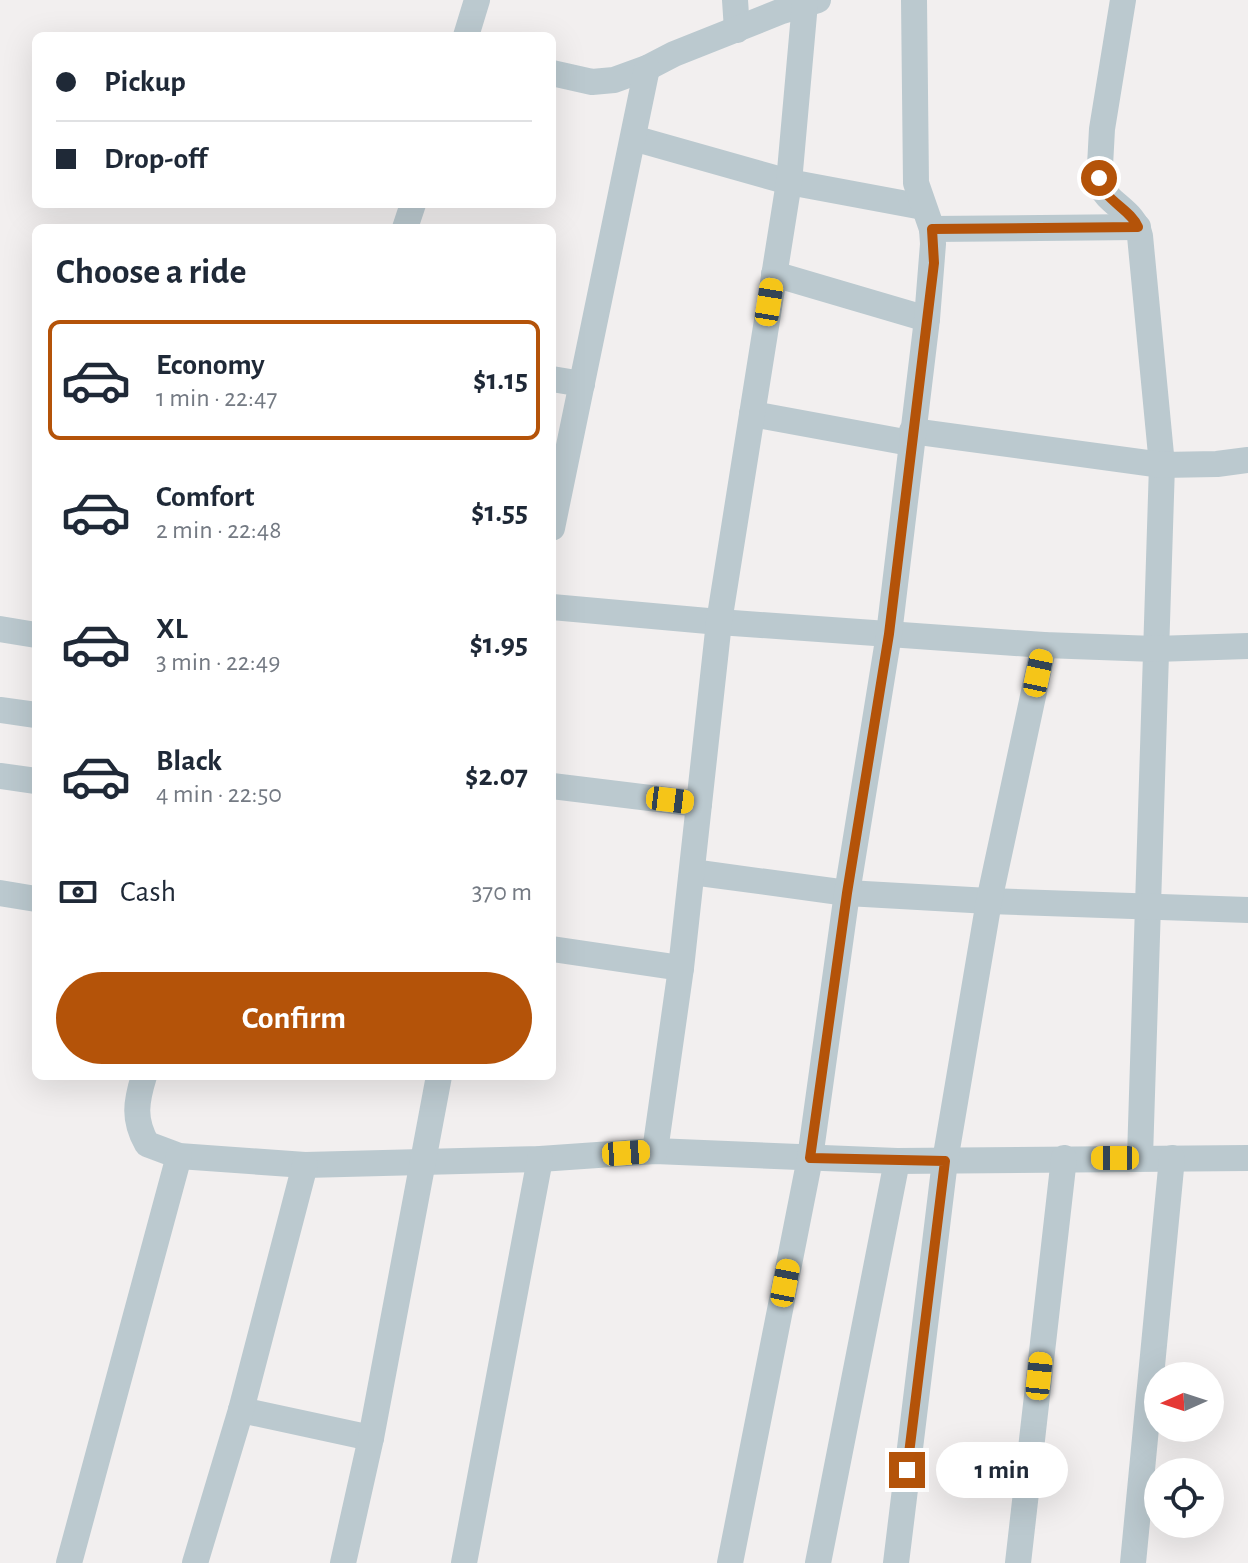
<!DOCTYPE html>
<html lang="en">
<head>
<meta charset="utf-8">
<style>
  body { margin:0; font-family:"Alegreya Sans",sans-serif; background:#f2f2f3; color:#1f2937; height:100vh; display:flex; flex-direction:column; font-size:30px; white-space:nowrap }
  * { box-sizing:border-box; margin:0 }
  p { font-size:26px; color:#747a83 }
  .icon { flex:none; width:44px; height:44px; fill:none; stroke:currentColor; stroke-width:2; stroke-linecap:round; stroke-linejoin:round }
  .map { position:relative; flex:1; overflow:hidden }
  .sheet { position:absolute; left:32px; top:224px; width:524px; height:856px; display:flex; flex-direction:column; background:#fff; border-radius:12px; box-shadow:0 8px 32px #0002 }
  .sheet>* { flex:none }
  .top-card { position:absolute; left:32px; top:32px; width:524px; height:176px; border-radius:12px; box-shadow:0 8px 32px #0002; display:grid; align-content:center; height:176px; padding:0 24px; background:#fff }
  .needle { width:52px; rotate:267deg }
  .buttons { position:absolute; left:1144px; top:1362px; display:grid; gap:16px }
  .buttons a { display:grid; place-items:center; width:80px; height:80px; border-radius:50%; background:#fff; box-shadow:0 8px 32px #0002; font-size:40px }
  .end { position:absolute; width:36px; height:36px; margin:-18px; border:10px solid #b45309; background:#fff; box-shadow:0 0 0 4px #fff }
  .from { border-radius:50% }
  .bubble { position:absolute; height:56px; border-radius:28px; background:#fff; box-shadow:0 8px 32px #0002; font-size:26px; font-weight:700; line-height:56px; text-align:center }
  .car { position:absolute; width:24px; height:48px; margin:-24px -12px; border-radius:10px; box-shadow:0 0 6px 2px #0007; background:linear-gradient(#f5c518 24%,#345 0 40%,#f5c518 0 76%,#345 0 86%,#f5c518 0) }
  .top-card b { display:flex; align-items:center; gap:28px; height:76px; font-size:30px }
  .top-card b+b { border-top:2px solid #e0e1e3 }
  .top-card i { width:20px; height:20px; background:#1f2937 }
  ul { padding:0; list-style:none }
  li { display:flex; align-items:center; gap:24px; height:120px; margin:0 16px 12px; padding:0 8px; border:4px solid transparent; border-radius:12px }
  li div { flex:1 }
  li b { display:block; font-size:30px }
  li em { font-style:normal; font-weight:700 }
  li.selected { border-color:#b45309 }
  li>.icon { width:72px; height:72px; stroke-width:1.5 }
  h2 { padding:0 24px; font-size:36px; line-height:96px }
  .pay { display:flex; align-items:center; gap:20px; height:88px; padding:0 24px; font-size:30px }
  .pay p { margin-inline-start:auto }
  .button { display:flex; gap:16px; margin-top:auto; padding:16px 24px }
  .button a { flex:1; height:92px; border-radius:48px; background:#b45309; color:#fff; font-size:32px; font-weight:700; line-height:92px; text-align:center }
  .map>svg:first-child { display:block }
  .lines { fill:none; stroke-linecap:round; stroke-linejoin:round }
  .minor { stroke:#bbc9cf; stroke-width:26 }
  .route { stroke:#b45309; stroke-width:10 }
</style>
</head>
<body>
<div class="map">
<svg width="1248" height="1563" viewBox="0 0 1248 1563">
  <rect width="100%" height="100%" fill="#f2efef"/>
  <g class="lines">
    <g class="minor">
      <polyline points="735,0 737,30"/>
      <path d="M 1123,0 L 1102,129 L 1099,184 C 1109,205 1135,211 1140,236 L 1162,465 L 1140,1157"/>
      <polyline points="466,36 477,0"/>
      <polyline points="552,73 592,82 614,80 647,68 674,54 782,11 818,0"/>
      <polyline points="633,138 789,182 923,207"/>
      <polyline points="405,228 413,204"/>
      <polyline points="932,229 1138,227"/>
      <polyline points="774,274 927,319"/>
      <polyline points="552,379 582,384"/>
      <polyline points="752,414 910,443"/>
      <polyline points="912,431 1162,465 1217,464 1248,460"/>
      <polyline points="552,528 647,68"/>
      <polyline points="552,607 719,622 1044,645 1155,649 1248,646"/>
      <polyline points="0,629 36,635"/>
      <polyline points="0,710 36,715"/>
      <polyline points="0,776 36,781"/>
      <polyline points="552,786 699,804"/>
      <polyline points="692,872 847,893 989,901 1248,910"/>
      <polyline points="0,893 36,899"/>
      <polyline points="552,949 681,968"/>
      <path d="M 144,1076 C 136,1102 133,1119 147,1144 L 179,1156 L 305,1165 L 540,1159 L 655,1151 L 897,1161 L 1248,1158"/>
      <polyline points="655,1151 681,968 719,622 789,182 805,3"/>
      <polyline points="241,1410 371,1438"/>
      <polyline points="69,1563 179,1156"/>
      <polyline points="195,1563 241,1410 305,1165"/>
      <polyline points="343,1563 371,1438 439,1076"/>
      <polyline points="464,1563 540,1159"/>
      <polyline points="730,1563 810,1158 847,893 889,634 927,319 933,244 932,229 916,183 914,0"/>
      <polyline points="818,1563 897,1161"/>
      <polyline points="896,1563 945,1161 989,901 1044,645"/>
      <polyline points="1018,1563 1064,1158"/>
      <polyline points="1133,1563 1172,1158"/>
    </g>
  </g>
  <g class="lines">
    <path class="route" d="M 907,1470 L 945,1161 L 810,1158 L 847,893 L 889,634 L 934,263 L 932,229 L 1138,227 C 1130,208 1102,200 1099,178"/>
  </g>
</svg>
<div class="buttons">
<a><svg class="needle" viewBox="-14 -14 28 28"><path d="M0-13l5 13h-10z" fill="#e53935"/><path d="M0 13l5-13h-10z" fill="#747a83"/></svg></a>
<a><svg class="icon" aria-label="locate" viewBox="0 0 24 24"><circle cx="12" cy="12" r="6"/><path d="M12 2v4M12 18v4M2 12h4M18 12h4"/></svg></a>
</div>
<i class="end from" style="left:1099px;top:178px"></i>
<i class="end" style="left:907px;top:1470px"></i>
<div class="bubble" style="left:936px;top:1442px;width:132px">1 min</div>
<i class="car" style="left:769px;top:302px;rotate:9deg"></i>
<i class="car" style="left:1038px;top:673px;rotate:12deg"></i>
<i class="car" style="left:670px;top:800px;rotate:97deg"></i>
<i class="car" style="left:626px;top:1153px;rotate:86deg"></i>
<i class="car" style="left:1115px;top:1158px;rotate:270deg"></i>
<i class="car" style="left:785px;top:1283px;rotate:11deg"></i>
<i class="car" style="left:1039px;top:1376px;rotate:6deg"></i>
<div class="top-card">
<b><i class="from"></i>Pickup</b>
<b><i></i>Drop-off</b>
</div>
<section class="sheet">
<h2>Choose a ride</h2>
<ul>
<li class="selected"><svg class="icon" aria-label="car" viewBox="0 0 24 24"><path d="M5 17H2v-5l4-1 3-4h7l3 4 3 1v5h-3M9 17h6M6 11h13"/><circle cx="7" cy="17" r="2"/><circle cx="17" cy="17" r="2"/></svg><div><b>Economy</b><p>1 min · 22:47</p></div><em>$1.15</em></li>
<li><svg class="icon" aria-label="car" viewBox="0 0 24 24"><path d="M5 17H2v-5l4-1 3-4h7l3 4 3 1v5h-3M9 17h6M6 11h13"/><circle cx="7" cy="17" r="2"/><circle cx="17" cy="17" r="2"/></svg><div><b>Comfort</b><p>2 min · 22:48</p></div><em>$1.55</em></li>
<li><svg class="icon" aria-label="car" viewBox="0 0 24 24"><path d="M5 17H2v-5l4-1 3-4h7l3 4 3 1v5h-3M9 17h6M6 11h13"/><circle cx="7" cy="17" r="2"/><circle cx="17" cy="17" r="2"/></svg><div><b>XL</b><p>3 min · 22:49</p></div><em>$1.95</em></li>
<li><svg class="icon" aria-label="car" viewBox="0 0 24 24"><path d="M5 17H2v-5l4-1 3-4h7l3 4 3 1v5h-3M9 17h6M6 11h13"/><circle cx="7" cy="17" r="2"/><circle cx="17" cy="17" r="2"/></svg><div><b>Black</b><p>4 min · 22:50</p></div><em>$2.07</em></li>
</ul>
<div class="pay"><svg class="icon" aria-label="cash" viewBox="0 0 24 24"><path d="M3 7h18v10H3z"/><circle cx="12" cy="12" r="2"/></svg>Cash<p>370 m</p></div>
<div class="button"><a>Confirm</a></div>
</section>
</div>
</body>
</html>
